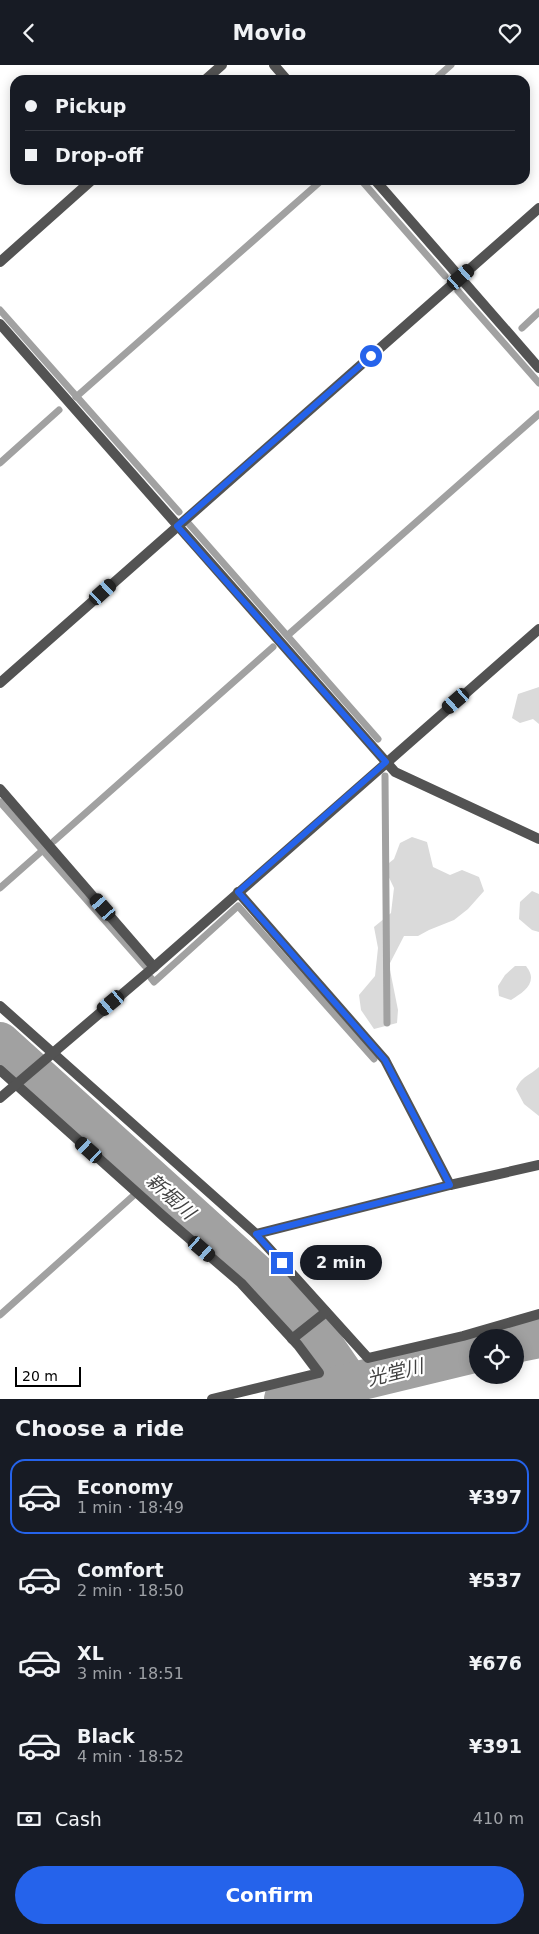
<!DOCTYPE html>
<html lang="en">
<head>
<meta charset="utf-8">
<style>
  body { margin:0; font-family:"DejaVu Sans","Noto Sans JP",sans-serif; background:#242831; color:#f1f3f6; height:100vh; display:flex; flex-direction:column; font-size:19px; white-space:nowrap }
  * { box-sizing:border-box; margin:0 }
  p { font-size:16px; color:#9ea1a6 }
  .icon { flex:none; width:28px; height:28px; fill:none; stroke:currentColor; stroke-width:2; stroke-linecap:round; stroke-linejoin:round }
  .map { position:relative; height:1334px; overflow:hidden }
  .panel { display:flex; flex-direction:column; background:#171b24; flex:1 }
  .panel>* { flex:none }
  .guide { position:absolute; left:10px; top:10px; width:520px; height:110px; border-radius:15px; box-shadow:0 2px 12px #0003; display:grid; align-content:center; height:110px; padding:0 15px; background:#171b24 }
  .buttons { position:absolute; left:469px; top:1264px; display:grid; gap:10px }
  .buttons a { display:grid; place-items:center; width:55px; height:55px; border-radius:50%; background:#171b24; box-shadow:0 2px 12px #0003; font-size:25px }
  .scale { position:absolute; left:15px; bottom:12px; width:66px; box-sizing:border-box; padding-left:5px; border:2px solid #000; border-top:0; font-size:14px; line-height:18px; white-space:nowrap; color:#000; -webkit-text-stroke:4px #fff; paint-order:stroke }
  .end { position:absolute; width:22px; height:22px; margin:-11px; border:6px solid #2563eb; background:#fff; box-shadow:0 0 0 2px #fff }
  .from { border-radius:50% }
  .bubble { position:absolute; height:35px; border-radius:18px; background:#171b24; box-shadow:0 2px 12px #0003; font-size:16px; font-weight:700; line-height:35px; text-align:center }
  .car { position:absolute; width:15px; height:30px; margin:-15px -8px; border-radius:6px; box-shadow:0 0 4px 1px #0007; background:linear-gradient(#222 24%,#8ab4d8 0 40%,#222 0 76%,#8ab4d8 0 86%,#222 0) }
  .guide b { display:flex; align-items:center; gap:18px; height:48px; font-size:19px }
  .guide b+b { border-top:1px solid #363941 }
  .guide i { width:12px; height:12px; background:#f1f3f6 }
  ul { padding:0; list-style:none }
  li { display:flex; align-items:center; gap:15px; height:75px; margin:0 10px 8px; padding:0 5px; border:2px solid transparent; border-radius:15px }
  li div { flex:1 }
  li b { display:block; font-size:19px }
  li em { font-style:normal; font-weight:700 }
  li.active { border-color:#2563eb }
  li>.icon { width:45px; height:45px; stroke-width:1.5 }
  h2 { padding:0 15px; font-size:22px; line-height:60px }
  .pay { display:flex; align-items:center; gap:12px; height:55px; padding:0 15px; font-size:19px }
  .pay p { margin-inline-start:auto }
  .cta { display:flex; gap:10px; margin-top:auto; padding:10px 15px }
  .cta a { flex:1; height:58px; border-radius:30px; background:#2563eb; color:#fff; font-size:20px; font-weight:700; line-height:58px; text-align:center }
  header { display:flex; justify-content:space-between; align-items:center; height:65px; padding:0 15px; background:#171b24; font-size:22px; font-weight:700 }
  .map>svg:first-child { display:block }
  .green { fill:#dadada }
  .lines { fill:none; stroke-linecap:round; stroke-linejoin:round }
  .stream { stroke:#a1a1a1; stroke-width:7 }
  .river { stroke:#a1a1a1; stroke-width:40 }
  .minor { stroke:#535353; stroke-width:10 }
  .tertiary { stroke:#535353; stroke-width:10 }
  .route { stroke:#2563eb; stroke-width:6 }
  .labels { text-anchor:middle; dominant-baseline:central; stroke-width:4.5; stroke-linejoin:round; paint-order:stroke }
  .water-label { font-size:19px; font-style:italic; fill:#424242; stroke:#fff }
</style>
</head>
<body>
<header><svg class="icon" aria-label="back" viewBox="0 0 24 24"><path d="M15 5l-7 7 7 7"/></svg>Movio<svg class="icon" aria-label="heart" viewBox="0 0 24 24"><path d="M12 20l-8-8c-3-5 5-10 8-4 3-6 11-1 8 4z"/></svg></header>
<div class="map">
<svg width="539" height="1334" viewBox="0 0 539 1334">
  <rect width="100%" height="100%" fill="#fff"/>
  <g class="green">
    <polygon points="539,622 539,659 533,654 520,658 512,653 518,629"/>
    <polygon points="412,772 427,777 433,802 450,810 462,805 479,812 484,826 468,844 454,855 429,865 418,871 404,871 389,900 398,945 397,958 374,964 361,945 359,930 375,911 378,883 374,862 391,848 394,823 384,802 394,794 400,778"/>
    <polygon points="532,826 539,829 539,867 532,865 519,854 520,837"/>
    <path d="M 515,901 L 526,901 C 539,917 524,927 511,935 L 499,931 L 498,921 L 505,910 Z"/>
    <path d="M 539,1002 L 539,1051 L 524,1039 L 516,1024 C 522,1011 529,1011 539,1002 Z"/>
  </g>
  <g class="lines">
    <g class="stream">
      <polyline points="434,15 451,0"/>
      <polyline points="361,115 445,211"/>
      <polyline points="458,226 539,318"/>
      <polyline points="0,245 179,447"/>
      <polyline points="522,263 539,247"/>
      <polyline points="76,332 322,115"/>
      <polyline points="0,398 59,345"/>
      <polyline points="189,459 378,674"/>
      <polyline points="288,570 539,349"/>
      <polyline points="385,711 387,958"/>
      <polyline points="0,737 145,901"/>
      <polyline points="54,776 273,582"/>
      <polyline points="0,823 43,785"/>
      <polyline points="151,913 154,917 238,841 374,994"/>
      <polyline points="0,1250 133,1131"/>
    </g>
    <g class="river">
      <polyline points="0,977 273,1224 321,1276 350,1318"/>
      <polyline points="515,1278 539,1273"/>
      <polyline points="284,1334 478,1287"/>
    </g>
    <g class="minor">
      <polyline points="205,15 222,0"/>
      <polyline points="0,197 92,115"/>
      <polyline points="0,259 395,707 539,774"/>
      <polyline points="0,618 539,143"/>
      <polyline points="0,724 154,902"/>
      <polyline points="238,827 385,995 450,1120"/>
      <polyline points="0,941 256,1169 368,1293 463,1271 539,1249"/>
      <polyline points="0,1005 163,1151 241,1218 298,1280 319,1308 212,1334"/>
      <polyline points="0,1033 154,902 539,564"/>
      <polyline points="256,1169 450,1120 539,1100"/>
      <polyline points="292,1274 326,1247"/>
    </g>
    <g class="tertiary">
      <polyline points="274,0 287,15"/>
      <polyline points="375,115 539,303"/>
    </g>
  </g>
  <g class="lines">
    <polyline class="route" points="282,1198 256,1169 450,1120 385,995 238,827 386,697 177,461 371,291"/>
  </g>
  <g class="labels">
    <g class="water-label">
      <text transform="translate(171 1131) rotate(42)">新堀川</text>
      <text transform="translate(395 1307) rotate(-14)">光堂川</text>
    </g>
  </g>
</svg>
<div class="buttons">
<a><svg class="icon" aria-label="locate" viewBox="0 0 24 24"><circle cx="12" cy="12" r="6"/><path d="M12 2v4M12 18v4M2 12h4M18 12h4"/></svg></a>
</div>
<div class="scale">20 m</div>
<i class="end from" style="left:371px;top:291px"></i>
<i class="end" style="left:282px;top:1198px"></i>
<div class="bubble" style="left:300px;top:1180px;width:82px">2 min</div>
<i class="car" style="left:461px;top:212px;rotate:49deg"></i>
<i class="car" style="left:103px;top:527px;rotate:48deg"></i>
<i class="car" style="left:456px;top:636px;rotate:229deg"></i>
<i class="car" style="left:103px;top:842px;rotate:319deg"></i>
<i class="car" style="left:111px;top:938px;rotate:230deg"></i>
<i class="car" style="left:89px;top:1085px;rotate:312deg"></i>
<i class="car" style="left:202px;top:1184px;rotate:131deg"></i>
<div class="guide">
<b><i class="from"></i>Pickup</b>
<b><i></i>Drop-off</b>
</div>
</div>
<section class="panel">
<h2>Choose a ride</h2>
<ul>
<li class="active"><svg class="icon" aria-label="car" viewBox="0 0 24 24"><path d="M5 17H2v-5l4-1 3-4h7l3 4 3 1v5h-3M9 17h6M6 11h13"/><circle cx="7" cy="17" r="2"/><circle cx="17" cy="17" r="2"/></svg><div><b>Economy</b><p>1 min · 18:49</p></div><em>¥397</em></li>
<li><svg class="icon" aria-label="car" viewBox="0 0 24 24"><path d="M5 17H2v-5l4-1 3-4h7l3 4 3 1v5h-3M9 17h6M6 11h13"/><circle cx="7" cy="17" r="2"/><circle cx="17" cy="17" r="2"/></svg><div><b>Comfort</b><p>2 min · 18:50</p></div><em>¥537</em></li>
<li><svg class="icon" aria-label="car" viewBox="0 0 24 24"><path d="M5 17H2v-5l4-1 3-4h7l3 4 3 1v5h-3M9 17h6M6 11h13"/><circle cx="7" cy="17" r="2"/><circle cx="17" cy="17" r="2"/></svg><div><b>XL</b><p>3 min · 18:51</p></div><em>¥676</em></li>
<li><svg class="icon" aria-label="car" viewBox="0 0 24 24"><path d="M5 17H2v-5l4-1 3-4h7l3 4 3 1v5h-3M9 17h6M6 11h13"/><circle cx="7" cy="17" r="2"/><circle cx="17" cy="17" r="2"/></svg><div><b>Black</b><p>4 min · 18:52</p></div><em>¥391</em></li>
</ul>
<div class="pay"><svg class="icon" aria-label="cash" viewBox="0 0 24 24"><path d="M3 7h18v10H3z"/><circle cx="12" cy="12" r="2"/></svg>Cash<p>410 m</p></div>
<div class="cta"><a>Confirm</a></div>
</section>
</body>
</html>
